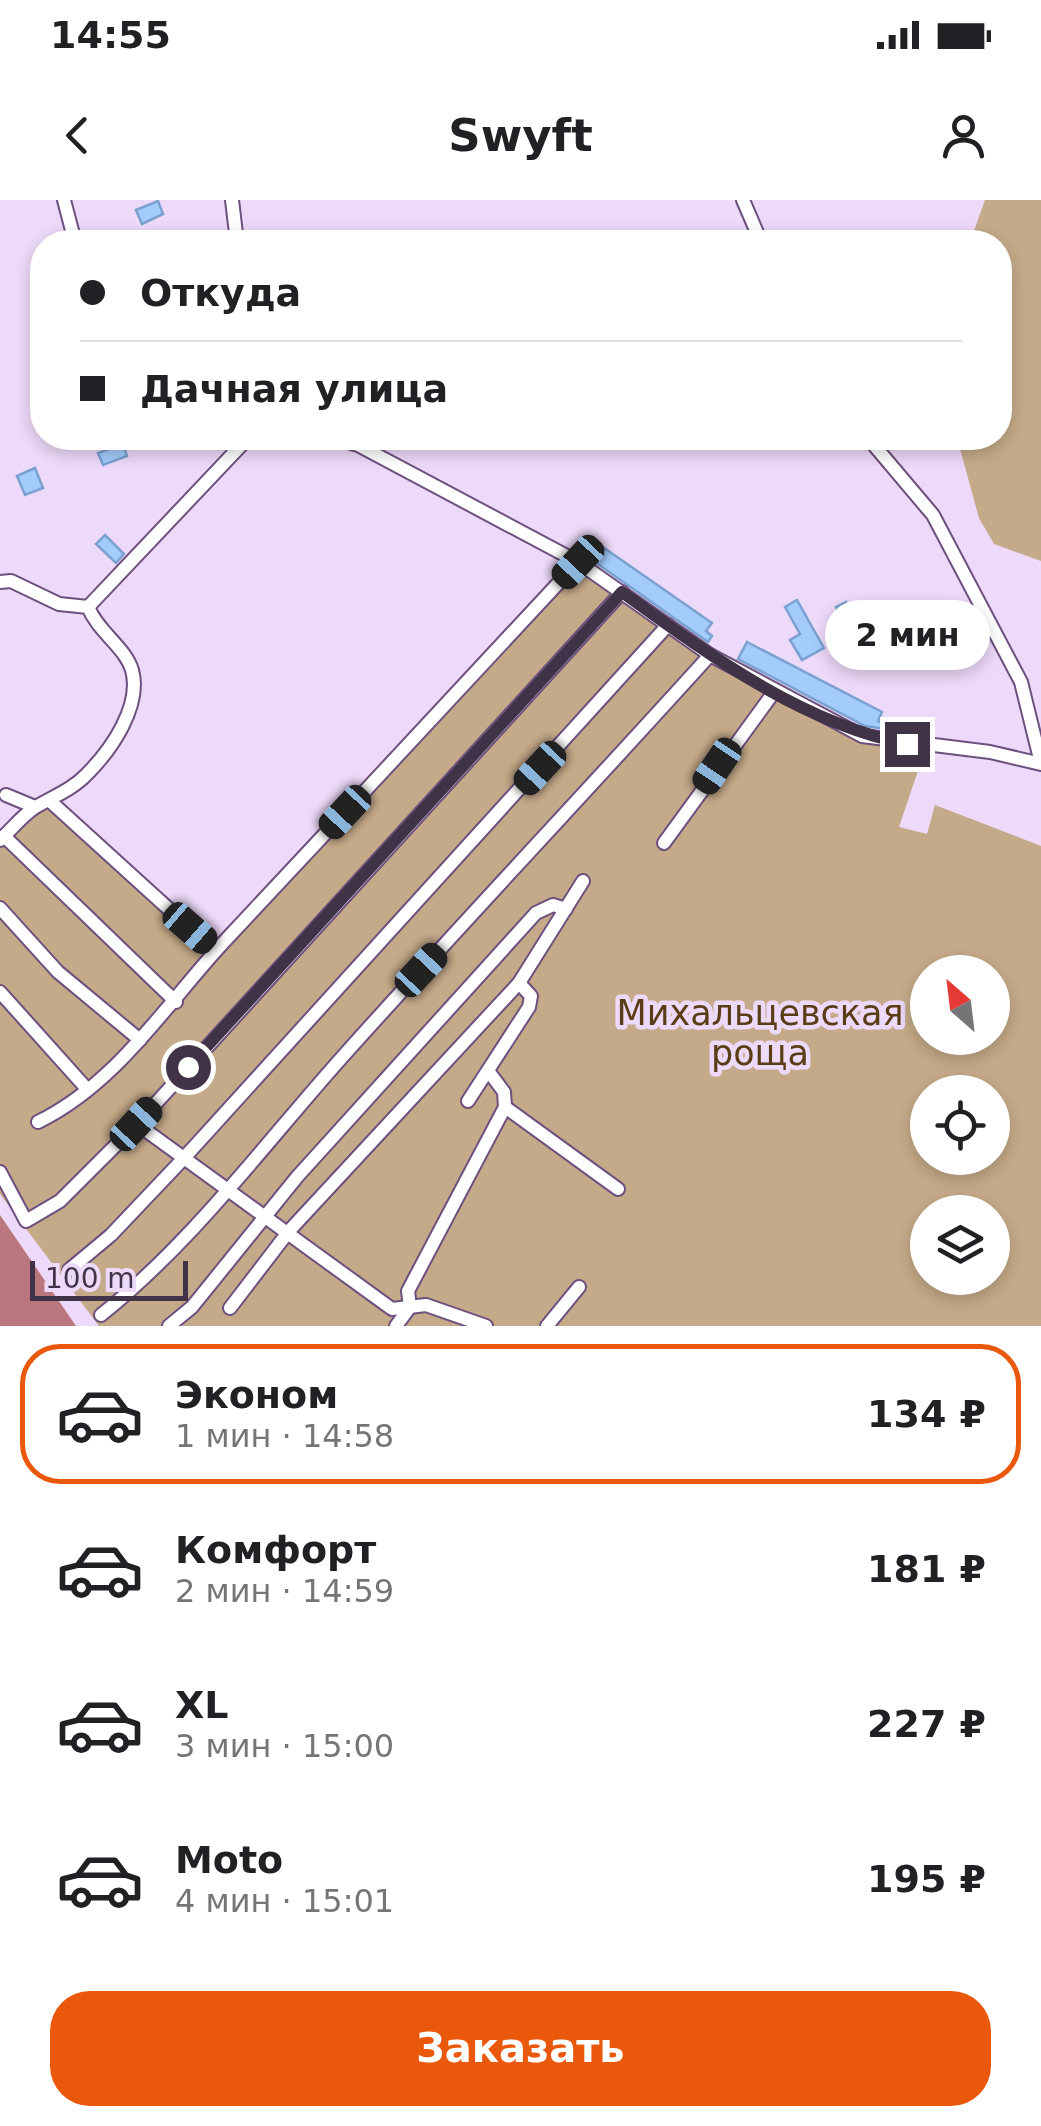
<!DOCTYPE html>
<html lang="ru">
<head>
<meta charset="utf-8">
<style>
  body { margin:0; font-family:"DejaVu Sans",sans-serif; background:#f2f2f2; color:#202124; height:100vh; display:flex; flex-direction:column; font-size:38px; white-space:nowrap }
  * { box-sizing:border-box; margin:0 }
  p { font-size:32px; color:#757577 }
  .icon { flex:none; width:55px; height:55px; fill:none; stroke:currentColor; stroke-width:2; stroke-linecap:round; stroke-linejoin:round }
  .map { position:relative; height:1126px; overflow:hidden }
  .details { display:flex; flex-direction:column; background:#fff; flex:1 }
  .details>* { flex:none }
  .top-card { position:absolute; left:30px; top:30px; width:982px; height:220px; border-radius:40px; box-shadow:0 5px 15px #0003; display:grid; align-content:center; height:220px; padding:0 50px; background:#fff }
  .needle { width:65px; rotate:332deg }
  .buttons { position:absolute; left:910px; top:755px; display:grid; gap:20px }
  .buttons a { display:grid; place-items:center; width:100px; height:100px; border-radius:50%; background:#fff; box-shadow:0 5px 15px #0003; font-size:50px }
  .scale { position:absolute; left:30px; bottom:25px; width:158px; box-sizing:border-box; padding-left:10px; border:5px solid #403348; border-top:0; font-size:28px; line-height:35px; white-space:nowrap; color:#403348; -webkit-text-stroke:8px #edd9f9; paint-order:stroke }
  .end { position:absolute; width:45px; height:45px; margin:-22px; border:12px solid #403348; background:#fff; box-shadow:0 0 0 5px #fff }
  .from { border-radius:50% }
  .bubble { position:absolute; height:70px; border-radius:35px; background:#fff; box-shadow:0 5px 15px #0003; font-size:32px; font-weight:700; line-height:70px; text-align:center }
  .car { position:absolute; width:30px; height:60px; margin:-30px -15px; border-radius:12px; box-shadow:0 0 8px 2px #0007; background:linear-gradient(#222 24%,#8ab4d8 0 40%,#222 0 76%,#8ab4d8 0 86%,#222 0) }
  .top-card b { display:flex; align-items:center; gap:35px; height:95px; font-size:38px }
  .top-card b+b { border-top:2px solid #e0e0e0 }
  .top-card i { width:25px; height:25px; background:#202124 }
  ul { padding:18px 0 0; list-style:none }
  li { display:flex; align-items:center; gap:30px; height:140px; margin:0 20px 15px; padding:0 30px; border:5px solid transparent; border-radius:40px }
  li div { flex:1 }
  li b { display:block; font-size:38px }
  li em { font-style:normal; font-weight:700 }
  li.current { border-color:#ea580c }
  li>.icon { width:90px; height:90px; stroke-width:1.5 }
  .cta { display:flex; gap:20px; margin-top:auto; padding:20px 50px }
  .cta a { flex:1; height:115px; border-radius:40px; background:#ea580c; color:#fff; font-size:40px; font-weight:700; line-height:115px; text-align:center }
  .status { display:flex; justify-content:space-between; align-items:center; height:70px; padding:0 50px; background:#fff; direction:ltr }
  .status svg { height:28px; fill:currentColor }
  header { display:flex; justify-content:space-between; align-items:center; height:130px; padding:0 50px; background:#fff; font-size:45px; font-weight:700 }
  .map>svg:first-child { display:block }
  .green { fill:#c5aa89; fill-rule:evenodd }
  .water { fill:#ba787e }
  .building { fill:#a3ccfc; stroke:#7aa1cf; stroke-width:2.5 }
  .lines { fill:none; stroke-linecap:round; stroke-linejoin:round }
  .minor-casing { stroke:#6e507f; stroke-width:16 }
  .minor { stroke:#fff; stroke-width:12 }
  .route { stroke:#403348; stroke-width:12 }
  .labels { text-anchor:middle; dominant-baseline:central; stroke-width:9; stroke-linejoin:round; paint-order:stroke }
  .park-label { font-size:35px; fill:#593d14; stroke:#edd9f9 }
</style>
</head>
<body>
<div class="status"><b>14:55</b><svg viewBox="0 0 49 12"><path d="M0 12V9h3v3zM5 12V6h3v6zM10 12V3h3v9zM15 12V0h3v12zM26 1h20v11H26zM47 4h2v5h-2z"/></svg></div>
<header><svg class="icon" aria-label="back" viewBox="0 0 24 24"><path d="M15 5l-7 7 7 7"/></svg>Swyft<svg class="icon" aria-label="person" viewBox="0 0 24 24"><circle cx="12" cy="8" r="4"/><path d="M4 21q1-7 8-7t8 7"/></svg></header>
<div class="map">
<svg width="1041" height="1126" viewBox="0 0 1041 1126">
  <rect width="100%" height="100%" fill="#edd9f9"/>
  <g class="green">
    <polygon points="985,0 1041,0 1041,361 994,344 979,318 957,238 1000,238 1000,42 970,42"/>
    <path d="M 573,362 C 683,439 793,518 923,556 L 899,627 L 927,634 L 935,605 L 1041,646 L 1041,1126 L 99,1126 L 0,994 L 0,647 L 49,598 L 216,744 ZM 928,772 L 992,772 L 992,838 L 928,838 ZM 928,892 L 992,892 L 992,958 L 928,958 ZM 928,1012 L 992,1012 L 992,1078 L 928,1078 Z"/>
  </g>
  <polygon class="water" points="0,1015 76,1126 0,1126"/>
  <g class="building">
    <polygon points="158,1 163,14 142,24 136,10"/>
    <polygon points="123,244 127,256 103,265 98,253"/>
    <polygon points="35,268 43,288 25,295 17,276"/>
    <polygon points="105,335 124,354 116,363 96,344"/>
    <polygon points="597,343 712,423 706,431 712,436 708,442 588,357"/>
    <polygon points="797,400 824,448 802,460 790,440 800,434 785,407"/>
    <polygon points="846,402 873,462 864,466 836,407"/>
    <polygon points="747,442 882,512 878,521 887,525 885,529 865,526 738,459"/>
  </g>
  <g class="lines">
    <g class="minor-casing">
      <g id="minor">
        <polyline points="64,0 75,42"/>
        <polyline points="232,0 237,42"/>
        <polyline points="743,0 761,42"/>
        <polyline points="335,238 358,245 578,362 710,455 862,536 990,552 1041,564"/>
        <polyline points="868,238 933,315 1021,482 1041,563"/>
        <path d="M 0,382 L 11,381 L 59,404 L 88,407 C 99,433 125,447 132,470 C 142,506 111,550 87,574 C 72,590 52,597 34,608 C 22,616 11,630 0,640"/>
        <polyline points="88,407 248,238"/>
        <polyline points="6,595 35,607"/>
        <polyline points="51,602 215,751"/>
        <polyline points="4,636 176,802"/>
        <polyline points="664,643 774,492"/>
        <polyline points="0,708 58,772 140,840"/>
        <polyline points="0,792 87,889"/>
        <polyline points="468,901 529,807 531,796 519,783"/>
        <polyline points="505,907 618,989"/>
        <path d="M 38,922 C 116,884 165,806 222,744 C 341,617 460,489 578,362"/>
        <polyline points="137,924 392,1109 426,1105 486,1126"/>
        <polyline points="0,972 26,1021 60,1001 137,924 622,392"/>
        <polyline points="69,1070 111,1035 184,958 668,425"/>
        <polyline points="230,1108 289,1031 519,783 583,681"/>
        <path d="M 101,1115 C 193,1042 266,942 345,854 C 465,720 589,589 710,455"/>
        <polyline points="169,1126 192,1107 297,977 536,713 553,705 566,709"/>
        <polyline points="396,1126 410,1107 408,1091 505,907 504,892 489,872"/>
        <polyline points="547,1126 579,1087"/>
      </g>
    </g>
    <use href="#minor" class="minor"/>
  </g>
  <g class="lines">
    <path class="route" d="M 188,867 L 622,392 C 708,454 801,523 907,544"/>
  </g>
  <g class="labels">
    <g class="park-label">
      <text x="760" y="813">Михальцевская<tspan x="760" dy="40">роща</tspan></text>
    </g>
  </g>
</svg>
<div class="buttons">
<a><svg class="needle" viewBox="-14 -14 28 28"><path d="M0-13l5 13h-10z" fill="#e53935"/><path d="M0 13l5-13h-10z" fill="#757577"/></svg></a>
<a><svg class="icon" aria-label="locate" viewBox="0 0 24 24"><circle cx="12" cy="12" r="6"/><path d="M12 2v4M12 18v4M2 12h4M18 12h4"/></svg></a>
<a><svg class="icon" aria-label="layers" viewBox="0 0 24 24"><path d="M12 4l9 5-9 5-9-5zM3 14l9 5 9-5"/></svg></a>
</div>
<div class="scale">100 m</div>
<i class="end from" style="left:188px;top:867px"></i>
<i class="end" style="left:907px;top:544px"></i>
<div class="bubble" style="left:825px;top:400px;width:165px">2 мин</div>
<i class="car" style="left:578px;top:362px;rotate:223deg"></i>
<i class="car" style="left:717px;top:566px;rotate:214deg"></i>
<i class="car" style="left:540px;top:568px;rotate:223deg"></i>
<i class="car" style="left:345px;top:612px;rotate:223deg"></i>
<i class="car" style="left:190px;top:728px;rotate:131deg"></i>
<i class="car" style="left:421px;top:770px;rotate:43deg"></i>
<i class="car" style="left:136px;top:924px;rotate:43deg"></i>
<div class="top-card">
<b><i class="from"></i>Откуда</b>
<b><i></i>Дачная улица</b>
</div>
</div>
<section class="details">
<ul>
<li class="current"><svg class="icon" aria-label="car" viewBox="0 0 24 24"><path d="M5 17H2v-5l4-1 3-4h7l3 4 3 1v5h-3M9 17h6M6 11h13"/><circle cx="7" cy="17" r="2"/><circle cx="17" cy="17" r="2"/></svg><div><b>Эконом</b><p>1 мин · 14:58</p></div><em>134 ₽</em></li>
<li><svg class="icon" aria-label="car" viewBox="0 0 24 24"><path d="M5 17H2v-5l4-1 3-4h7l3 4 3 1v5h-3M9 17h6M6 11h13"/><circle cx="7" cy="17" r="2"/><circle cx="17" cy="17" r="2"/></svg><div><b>Комфорт</b><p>2 мин · 14:59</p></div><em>181 ₽</em></li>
<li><svg class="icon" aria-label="car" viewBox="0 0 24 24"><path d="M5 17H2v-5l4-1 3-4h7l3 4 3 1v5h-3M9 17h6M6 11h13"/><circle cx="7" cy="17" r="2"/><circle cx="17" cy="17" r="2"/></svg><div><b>XL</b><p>3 мин · 15:00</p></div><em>227 ₽</em></li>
<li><svg class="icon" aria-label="car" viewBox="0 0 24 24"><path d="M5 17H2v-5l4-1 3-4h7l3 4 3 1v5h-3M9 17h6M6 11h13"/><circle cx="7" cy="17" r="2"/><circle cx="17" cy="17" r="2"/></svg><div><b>Moto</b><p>4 мин · 15:01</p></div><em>195 ₽</em></li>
</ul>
<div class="cta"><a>Заказать</a></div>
</section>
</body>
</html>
